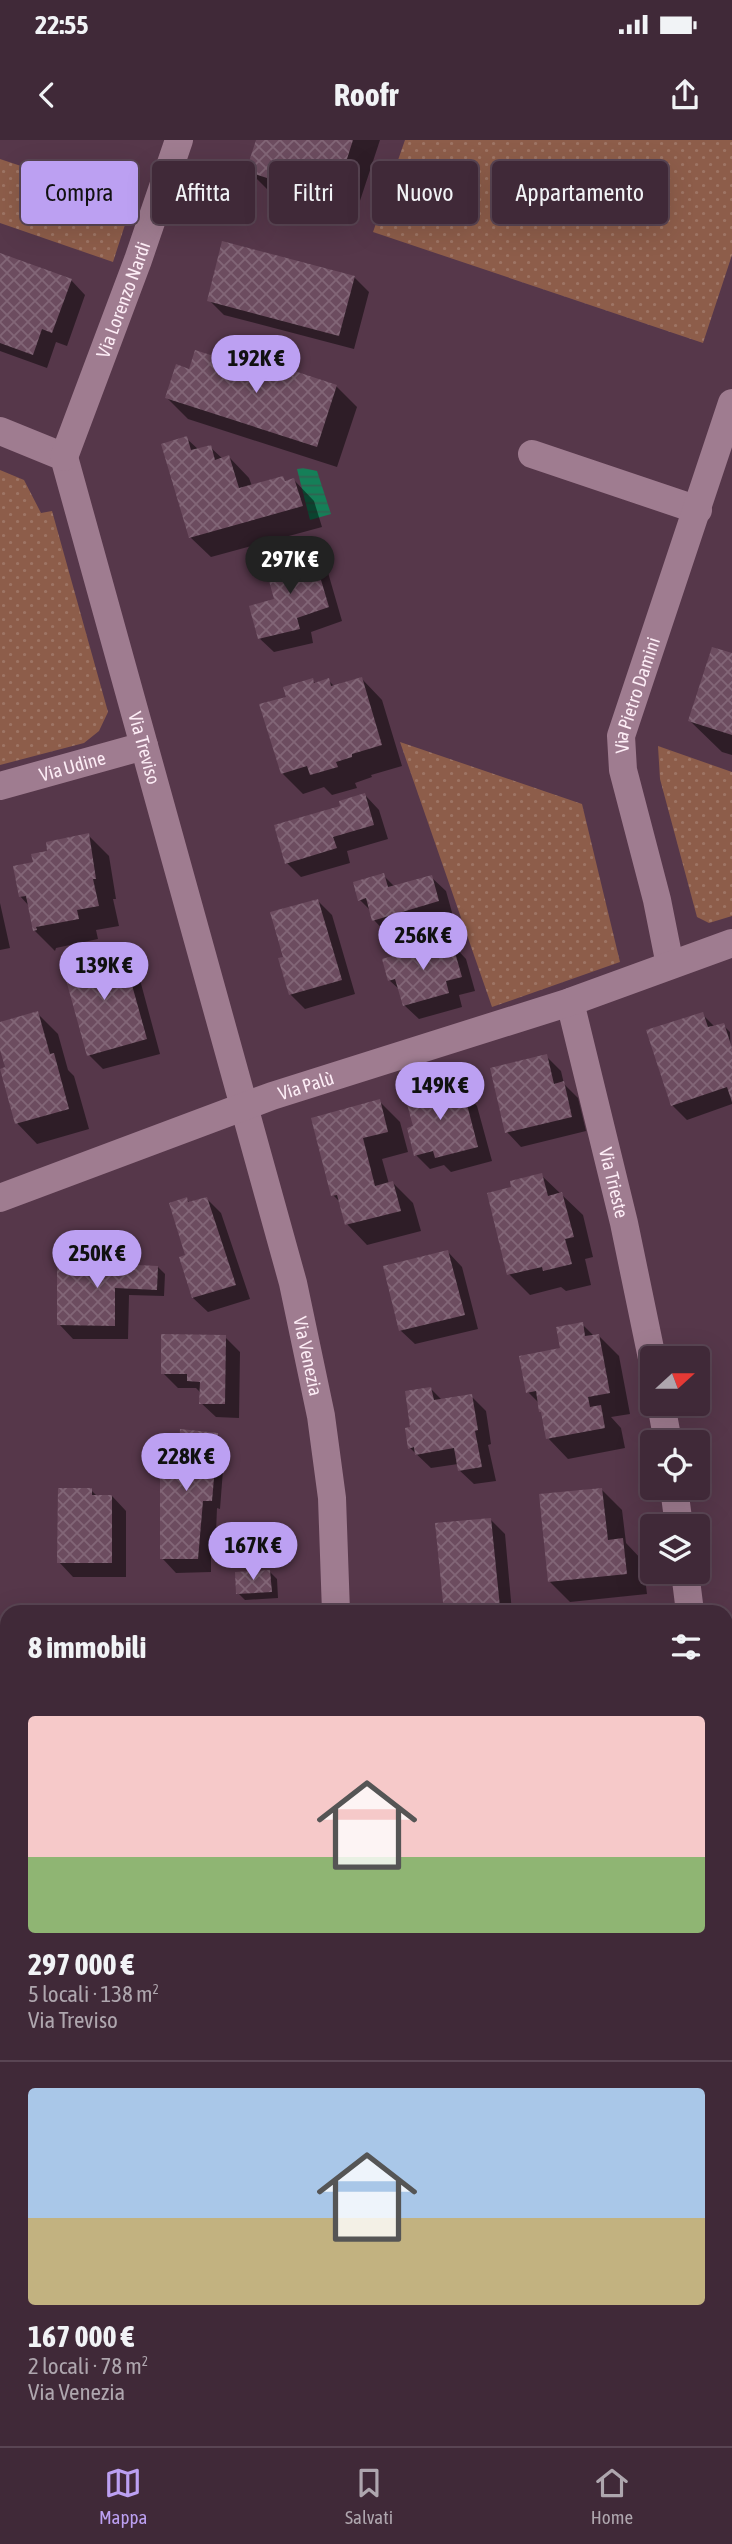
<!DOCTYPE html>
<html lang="it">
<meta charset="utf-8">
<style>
:root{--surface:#402938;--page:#4b3543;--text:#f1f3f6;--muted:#aea6ae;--line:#594553;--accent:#bca0f2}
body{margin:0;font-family:"Asap Condensed",sans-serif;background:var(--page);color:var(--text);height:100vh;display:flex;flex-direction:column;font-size:26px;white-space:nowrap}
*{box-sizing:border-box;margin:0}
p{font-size:23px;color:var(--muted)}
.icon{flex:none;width:38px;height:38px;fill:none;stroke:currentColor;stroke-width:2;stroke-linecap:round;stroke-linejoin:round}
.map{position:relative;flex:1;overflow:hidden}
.drawer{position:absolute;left:0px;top:1465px;width:733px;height:842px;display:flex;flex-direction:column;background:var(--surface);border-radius:21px 21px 0 0;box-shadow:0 7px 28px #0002,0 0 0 2px var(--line)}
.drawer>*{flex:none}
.hud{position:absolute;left:21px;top:21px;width:691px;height:63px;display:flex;gap:14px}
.needle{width:46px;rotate:69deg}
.controls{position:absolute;left:640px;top:1206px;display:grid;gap:14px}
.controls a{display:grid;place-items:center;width:70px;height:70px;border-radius:7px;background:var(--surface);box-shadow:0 7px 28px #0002,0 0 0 2px var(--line);font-size:35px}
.price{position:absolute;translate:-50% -60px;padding:0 16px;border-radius:24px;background:var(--accent);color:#111;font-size:23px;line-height:46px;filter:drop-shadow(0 2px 4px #0008)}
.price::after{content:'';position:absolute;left:50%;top:42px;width:21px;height:16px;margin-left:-10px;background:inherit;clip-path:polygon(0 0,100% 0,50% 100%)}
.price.selected{background:#222;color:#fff}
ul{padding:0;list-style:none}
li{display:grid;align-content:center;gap:14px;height:371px;padding:0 28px}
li+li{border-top:2px solid var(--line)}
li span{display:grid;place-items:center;height:217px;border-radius:7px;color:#555}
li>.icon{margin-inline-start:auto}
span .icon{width:126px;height:126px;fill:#fffc;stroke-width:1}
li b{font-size:30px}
h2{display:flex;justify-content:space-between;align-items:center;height:84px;padding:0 28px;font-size:30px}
.pill{padding:0 24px;border-radius:7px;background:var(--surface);box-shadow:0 7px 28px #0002,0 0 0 2px var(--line);font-size:24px;line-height:63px}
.pill.selected{background:var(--accent);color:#111}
.status{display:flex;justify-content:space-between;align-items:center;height:49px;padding:0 35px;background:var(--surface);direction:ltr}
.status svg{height:19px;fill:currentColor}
header{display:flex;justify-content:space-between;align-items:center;height:91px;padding:0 28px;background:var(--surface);font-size:32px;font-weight:700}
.menu{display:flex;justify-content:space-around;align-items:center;height:98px;border-top:2px solid var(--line);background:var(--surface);font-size:19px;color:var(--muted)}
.menu a{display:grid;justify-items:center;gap:4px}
.menu .selected{color:var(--accent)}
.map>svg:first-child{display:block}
.grass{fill:url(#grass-dots)}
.garden{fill:#8d5d4a}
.water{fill:url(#water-rules)}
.shadow{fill:#0007}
.building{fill:url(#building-cross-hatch)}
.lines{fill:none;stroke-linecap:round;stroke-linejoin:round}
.path{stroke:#a9919f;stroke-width:4.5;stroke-dasharray:5 5;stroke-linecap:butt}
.street{stroke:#9f7c90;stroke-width:28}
.secondary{stroke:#9f7c90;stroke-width:38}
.labels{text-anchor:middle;stroke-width:7;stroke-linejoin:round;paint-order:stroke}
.street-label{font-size:19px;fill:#fdedf6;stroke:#56374a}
</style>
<div class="status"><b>22:55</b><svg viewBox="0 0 49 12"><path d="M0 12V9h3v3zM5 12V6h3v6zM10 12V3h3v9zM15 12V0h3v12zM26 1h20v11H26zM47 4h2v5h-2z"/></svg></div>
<header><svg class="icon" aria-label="back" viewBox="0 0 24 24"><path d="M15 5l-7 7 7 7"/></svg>Roofr<svg class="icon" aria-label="share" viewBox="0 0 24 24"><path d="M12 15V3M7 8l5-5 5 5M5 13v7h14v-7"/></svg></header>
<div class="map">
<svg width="732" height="2306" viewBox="0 0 732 2306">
<defs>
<pattern id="grass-dots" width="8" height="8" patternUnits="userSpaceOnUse" patternTransform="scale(1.75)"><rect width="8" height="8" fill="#8d5d4a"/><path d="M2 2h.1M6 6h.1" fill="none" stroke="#9e7565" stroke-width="1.8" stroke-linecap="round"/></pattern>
<pattern id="water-rules" width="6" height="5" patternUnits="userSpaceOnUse" patternTransform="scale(1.75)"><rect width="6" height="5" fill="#157f58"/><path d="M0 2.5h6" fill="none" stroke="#306351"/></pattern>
<pattern id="building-cross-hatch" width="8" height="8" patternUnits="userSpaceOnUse" patternTransform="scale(1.75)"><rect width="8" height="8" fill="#6c4c5f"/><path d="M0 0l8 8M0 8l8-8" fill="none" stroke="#826677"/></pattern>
</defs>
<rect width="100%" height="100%" fill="#56374a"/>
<path class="grass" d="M405,0h327v115l-29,88 -330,-111z
M0,19l132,44 -19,59 -113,-39z
M0,330l24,10 17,33 11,-2 56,201 -9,19 -15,12 -84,22z
M400,602l182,62 38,158 -128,45z
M658,606l74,26v144l-23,7 -12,-6 -37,-138z"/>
<path class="garden" d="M0,2239h7v61h106v6h-113z"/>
<path class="water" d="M303,328l14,3 14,43 -21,6 -13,-51z"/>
<path class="shadow" d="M258,0h122l-26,79 -85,-28 -21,-21z
M0,115l71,25 14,15 -18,51 -11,-4 -9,26 -47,-17z
M354,137l15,15 -15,57 -130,-34 -15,-15z
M246,228l90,18 21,21 -20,60 -149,-48 -21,-21 23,-27z
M186,298l13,12 11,-3 13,12 6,-2 20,21 3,8 30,-8 5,4 7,-2 20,21 8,26 -111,30 -21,-20z
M312,415l15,14 15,52 -31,11 2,11 -39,9 -15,-14 17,-38z
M732,515v100l-10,-3 -32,-31z
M362,539l20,21 20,66 -31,9 1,2 -17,6 2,5 -25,7 -8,-8 -21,7 -21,-21 6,-75 24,-18 4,4 12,-4 7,7z
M365,655l14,15 9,29 -41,12 3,12 -49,14 -14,-14 55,-56z
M88,695l21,21 7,43h-3l6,27 -23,4 2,9 -42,9 -1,3 -21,-21 -5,-24 -9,-10 15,-32 14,-12z
M383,735l12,12 36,-10 15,14 7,25 -65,19 -14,-15 -3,-9 -11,-11z
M318,761l14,14 23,79 -50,15 -15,-15 -5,-36z
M0,763l10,45 -10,2z
M452,804l14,15 9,32 -16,4 3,12 -43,12 -15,-14 -3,-14 -12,-11 49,-32z
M121,810l15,15 24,89 -57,15 -14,-14z
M37,873l21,21 10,36 6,6 15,53 -52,15 -20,-21 -17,-80v-20z
M702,874l13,13 8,-2 7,7 2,72 -45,16 -14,-14 -24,-75z
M546,916l15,15 3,13 14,14 8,33 -65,16 -14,-15z
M438,946l9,9 16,-4 14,15 15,55 -41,11 -7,-7 -14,4 -14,-14 -1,-27z
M379,961l21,21 8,30 -26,7 7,25 4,-1 20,20 8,28 -54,14 -20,-21 -6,-21 -8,-8z
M541,1035l42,40 10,42 -8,2 6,26 -25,6 -5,-4 -31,8 -21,-21 5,-86z
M186,1059l4,4 17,-4 14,14 29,86 -42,13 -15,-14 -6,-42z
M448,1112l14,15 16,62 -63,15 -15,-14z
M115,1123l3,3 40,1 7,7 -1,22 -35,-1 -1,44h-55l-14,-15z
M582,1184l12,12 4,-1 21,21 11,58 -19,3 10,11 4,20 -57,11 -20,-21 -8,-34 -12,-12z
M225,1197l15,15 -1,66 -23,-1 -15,-14v-10l-5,-5h-18l-15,-15z
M431,1249l12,12 28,-5 15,15 5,33 -3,1 8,36 -22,3 -15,-14 -1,-6 -27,4 -21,-20z
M217,1294l7,7 -1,29 -3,39 -3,-1 -1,25h-2v22h-3v17l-35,1 -14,-15z
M91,1350l7,7 14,-1 14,15v66h-53l-14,-15z
M602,1350l20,20 4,33 17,18 4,33 -77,8 -20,-20z
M491,1380l14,14 7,78h-66z
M270,1432l7,7 1,19 -33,2 -7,-7z
M726,2275l5,5v26h-66v-6h61z
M161,2300h98v6h-98z
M428,2300h103v6h-103z
M554,2300h80v6h-80z"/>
<path class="building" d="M256,0h97l-19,60 -88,-29z
M222,101l133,35 -16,60 -132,-35z
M0,113l72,26 -20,54 -10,-4 -9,26 -33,-12z
M195,210l50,16 4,-10 88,29 -20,62 -152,-49 11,-34 13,5z
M187,296l4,14 20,-5 4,15 14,-5 10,33 44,-12 2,5 9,-3 9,28 -114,32 -28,-94z
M313,413l16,54 -32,11 3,11 -42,10 -9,-33 25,-7 -9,-33z
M712,507l20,6v82l-44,-14z
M362,537l20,68 -30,9v3l-16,5 2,5 -28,8 -3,-9 -26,8 -22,-70 27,-7 -3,-10 30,-9 1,5 15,-5 2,8z
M365,653l9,32 -41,12 4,11 -52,16 -11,-39 66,-19 -1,-5z
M89,693l7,46h-3l6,27 -22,4 2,9 -43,8 1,3 -4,1 -7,-35 -7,1 -6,-31 20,-4 -2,-8 16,-3 -1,-9z
M384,733l4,14 44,-12 7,26 -67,20 -6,-23 -8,3 -5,-19z
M318,759l24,81 -53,15 -11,-37 5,-1 -13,-45z
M452,802l10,35 -16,4 3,12 -46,13 -8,-27 -7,2 -6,-22 54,-15 1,3z
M122,809l25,90 -60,17 -25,-91z
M38,871l12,43 4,-1 15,56 -54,15 -15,-55 5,-2 -5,-17v-28z
M703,872l5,15 16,-4 8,25v54l-5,-15 -56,19 -25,-76z
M547,914l7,30 10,-3 8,36 -67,16 -15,-65z
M439,944l3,11 21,-6 15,58 -43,11 -2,-7 -19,5 -7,-28 6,-2 -9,-33z
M380,959l8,33 -25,6 12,48 18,-5 8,30 -56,14 -8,-30 -6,1 -20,-78z
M542,1033l6,23 14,-4 12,45 -9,2 7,25 -29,7 -1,-4 -35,8 -20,-82 24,-6 -1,-6z
M187,1057l1,5 19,-5 29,88 -44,13 -13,-41 6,-2 -16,-52z
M448,1110l17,65 -66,16 -16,-65z
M57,1121h59l-1,3 43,2 -1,24 -42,-2v38l-58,-1z
M583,1182l2,14 14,-2 11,59 -22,4 2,10 11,-2 4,23 -59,11 -5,-27h-2l-3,-21 -10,2 -7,-37 41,-8 -4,-21z
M161,1194l65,1 -1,69h-26l1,-22 -13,-1v-7h-26z
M431,1247l3,13 38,-6 6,36 -3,1 7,36 -24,4 -4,-23 -39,7 -1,-8 -6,2 -3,-21 5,-1 -5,-36z
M180,1289l38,4 -6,68h-9l-5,58h-38v-105h19z
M58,1348h34v7h20v68h-55z
M602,1348l6,52 15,-2 4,36 -79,8 -9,-88z
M491,1378l9,89 -56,5 -9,-89z
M270,1430l2,22 -36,2 -1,-22z
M87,1464h79v8h-79z
M159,2300h79v4l-79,2z
M427,2300h84v6h-84z
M552,2300h62v6h-62z
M663,2300h54v6h-54z"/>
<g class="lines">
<path class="path" d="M726,1884l6,-1"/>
<g class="street">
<path id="s1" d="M0,291l64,26 229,826 28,133 11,82 4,114"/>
<path d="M532,314l166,56"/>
<path id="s2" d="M64,317l74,-197 41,-120"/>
<path id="s3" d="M0,646l144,-40"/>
<path id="s4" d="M670,825l-13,-65 -34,-130 -2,-34 111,-333"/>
<path id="s5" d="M570,862l54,221 29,140"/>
<path id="s6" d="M0,1058l272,-102 298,-94 162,-59"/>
<path d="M661,1264l7,38"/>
<path d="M674,1348l5,38"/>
<path d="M685,1432l5,40"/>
<path d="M726,1766l6,46"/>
<path d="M332,2300v6"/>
</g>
<path class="secondary" d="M0,2173h7
M726,2179h6
M0,2209h7
M726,2215h6"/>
</g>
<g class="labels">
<g class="street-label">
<text dy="7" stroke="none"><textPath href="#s2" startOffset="168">Via Lorenzo Nardi</textPath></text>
<text dy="7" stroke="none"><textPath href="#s4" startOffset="278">Via Pietro Damini</textPath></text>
<text dy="7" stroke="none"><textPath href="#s1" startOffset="371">Via Treviso</textPath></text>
<text dy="7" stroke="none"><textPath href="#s3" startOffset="75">Via Udine</textPath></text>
<text dy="7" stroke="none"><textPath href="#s6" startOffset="326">Via Palù</textPath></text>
<text dy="7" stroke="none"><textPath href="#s5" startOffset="186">Via Trieste</textPath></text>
<text dy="7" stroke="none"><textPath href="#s1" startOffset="1001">Via Venezia</textPath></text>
</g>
</g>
</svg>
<div class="controls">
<a><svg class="needle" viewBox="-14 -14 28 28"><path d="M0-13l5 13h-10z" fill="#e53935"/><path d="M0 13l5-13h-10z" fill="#aea6ae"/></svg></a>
<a><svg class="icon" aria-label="locate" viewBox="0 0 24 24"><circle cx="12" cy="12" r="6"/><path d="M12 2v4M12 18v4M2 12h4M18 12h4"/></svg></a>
<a><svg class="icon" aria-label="layers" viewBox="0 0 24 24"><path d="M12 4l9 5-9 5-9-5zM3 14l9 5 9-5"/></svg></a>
</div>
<b class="price" style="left:256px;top:255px">192K €</b>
<b class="price selected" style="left:290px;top:456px">297K €</b>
<b class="price" style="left:423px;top:832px">256K €</b>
<b class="price" style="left:104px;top:862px">139K €</b>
<b class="price" style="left:440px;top:982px">149K €</b>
<b class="price" style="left:97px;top:1150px">250K €</b>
<b class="price" style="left:186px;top:1353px">228K €</b>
<b class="price" style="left:253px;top:1442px">167K €</b>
<div class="hud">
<a class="pill selected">Compra</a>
<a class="pill">Affitta</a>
<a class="pill">Filtri</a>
<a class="pill">Nuovo</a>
<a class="pill">Appartamento</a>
</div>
<section class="drawer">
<h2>8 immobili<svg class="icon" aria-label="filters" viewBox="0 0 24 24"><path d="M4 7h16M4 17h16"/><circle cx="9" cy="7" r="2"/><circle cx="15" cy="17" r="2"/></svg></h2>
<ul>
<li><span style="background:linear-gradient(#f6c9c9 65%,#8fb573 0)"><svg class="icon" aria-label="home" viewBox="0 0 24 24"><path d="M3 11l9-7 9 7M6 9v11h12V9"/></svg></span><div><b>297 000 €</b><p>5 locali · 138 m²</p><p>Via Treviso</p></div></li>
<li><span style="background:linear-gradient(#a9c7e8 60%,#c2b280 0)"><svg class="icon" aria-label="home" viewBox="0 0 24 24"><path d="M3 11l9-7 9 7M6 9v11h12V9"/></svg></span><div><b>167 000 €</b><p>2 locali · 78 m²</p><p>Via Venezia</p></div></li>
</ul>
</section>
</div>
<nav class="menu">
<a class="selected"><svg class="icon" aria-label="map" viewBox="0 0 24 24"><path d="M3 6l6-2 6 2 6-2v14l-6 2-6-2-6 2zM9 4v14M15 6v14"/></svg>Mappa</a>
<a><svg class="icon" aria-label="saved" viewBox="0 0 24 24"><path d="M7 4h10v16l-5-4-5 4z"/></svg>Salvati</a>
<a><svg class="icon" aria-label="home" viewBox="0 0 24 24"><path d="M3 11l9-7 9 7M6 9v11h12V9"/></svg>Home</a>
</nav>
